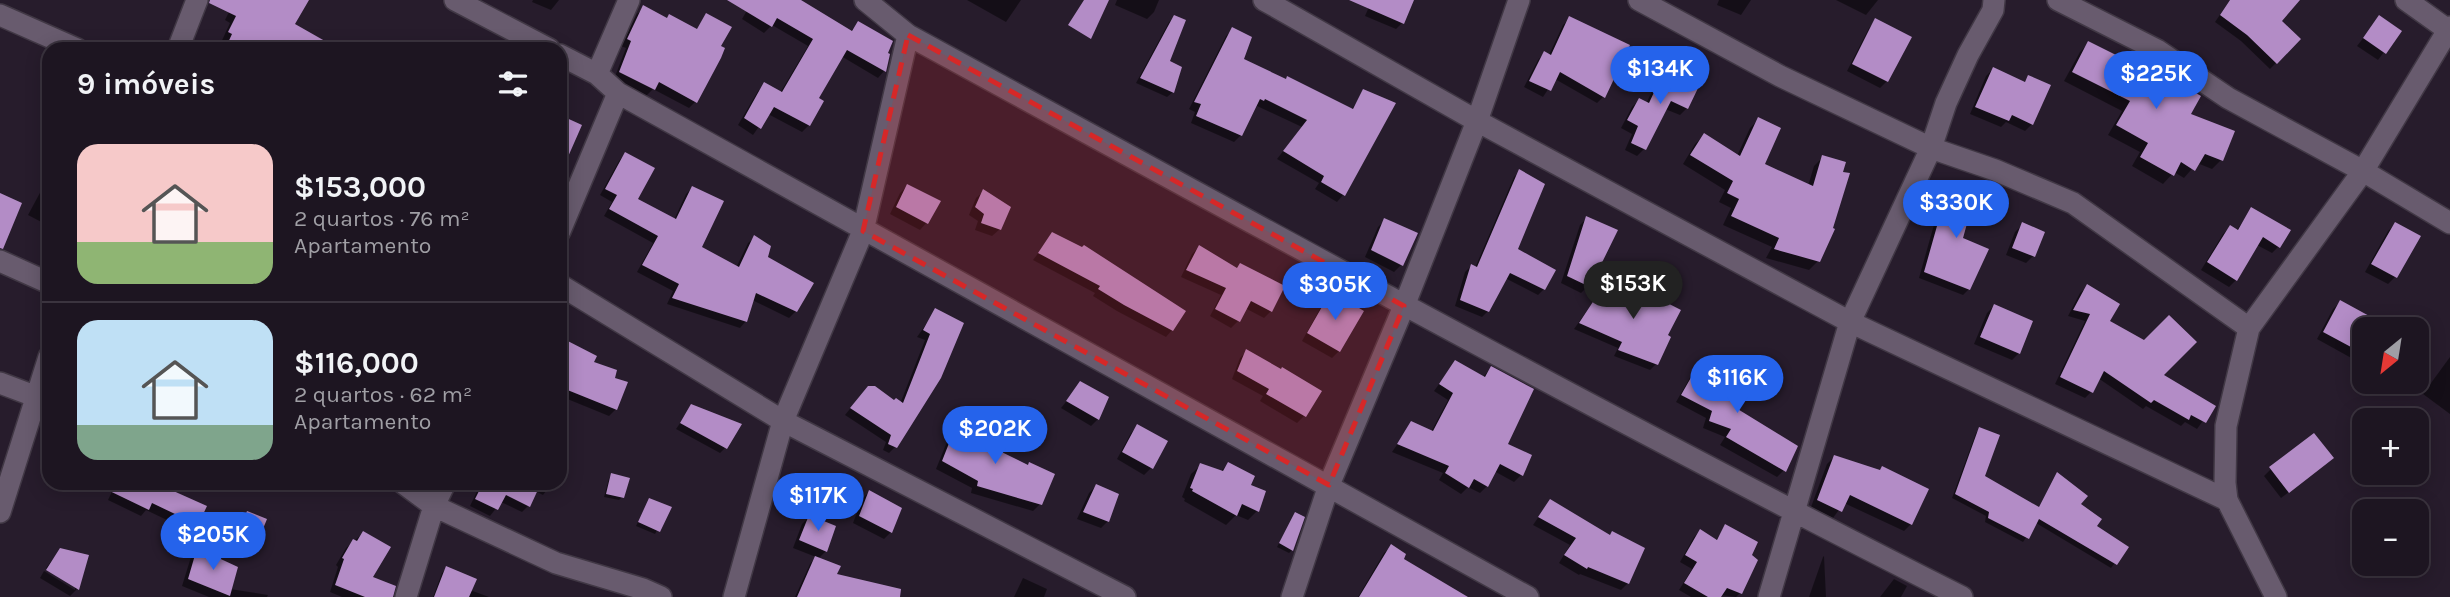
<!DOCTYPE html>
<html lang="pt">
<meta charset="utf-8">
<style>
:root{--surface:#1d1521;--page:#251e2a;--text:#f1f3f6;--muted:#a09fa5;--line:#3b343f;--accent:#2563eb}
body{margin:0;font-family:Karla,sans-serif;background:var(--page);color:var(--text);height:100vh;display:flex;flex-direction:column;font-size:26px;white-space:nowrap}
*{box-sizing:border-box;margin:0}
p{font-size:23px;color:var(--muted)}
.icon{flex:none;width:38px;height:38px;fill:none;stroke:currentColor;stroke-width:2;stroke-linecap:round;stroke-linejoin:round}
.map{position:relative;flex:1;overflow:hidden}
.details{position:absolute;left:42px;top:42px;width:525px;height:448px;display:flex;flex-direction:column;background:var(--surface);border-radius:21px;box-shadow:0 4px 18px #0003,0 0 0 2px var(--line)}
.details>*{flex:none}
.needle{width:46px;rotate:210deg}
.tools{position:absolute;left:2352px;top:317px;display:grid;gap:14px}
.tools a{display:grid;place-items:center;width:77px;height:77px;border-radius:14px;background:var(--surface);box-shadow:0 4px 18px #0003,0 0 0 2px var(--line);font-size:35px}
.price{position:absolute;translate:-50% -60px;padding:0 16px;border-radius:24px;background:var(--accent);color:#fff;font-size:23px;line-height:46px;filter:drop-shadow(0 2px 4px #0008)}
.price::after{content:'';position:absolute;left:50%;top:42px;width:21px;height:16px;margin-left:-10px;background:inherit;clip-path:polygon(0 0,100% 0,50% 100%)}
.price.selected{background:#222;color:#fff}
ul{padding:0;list-style:none}
li{display:flex;align-items:center;gap:21px;height:175px;padding:0 35px}
li+li{border-top:2px solid var(--line)}
li span{display:grid;place-items:center;flex:none;width:196px;height:140px;border-radius:21px;color:#555}
li>.icon{margin-inline-start:auto}
span .icon{width:84px;height:84px;fill:#fffc;stroke-width:1}
li b{font-size:30px}
h2{display:flex;justify-content:space-between;align-items:center;height:84px;padding:0 35px;font-size:30px}
.map>svg:first-child{display:block}
.shadow{fill:#0007}
.building{fill:#b38cc6}
.lines{fill:none;stroke-linecap:round;stroke-linejoin:round}
.minor-casing{stroke:#413845;stroke-width:24}
.minor{stroke:#685b6e;stroke-width:21}
.marked{fill:#d62828;fill-opacity:0.2;stroke:#d62828;stroke-width:5;stroke-dasharray:14 9;stroke-linejoin:round}
</style>
<div class="map">
<svg width="2450" height="597" viewBox="0 0 2450 597">
<rect width="100%" height="100%" fill="#271c2c"/>
<path class="shadow" d="M235,0h72l-15,25 44,24h-118l12,-26 -5,-3z
M533,0h26l-8,10 -19,-8z
M753,0h45l52,32 8,-9 30,32 -4,16 -6,7 -37,-22 -24,43 4,3 -12,23 -7,7 -34,-18 -15,21 -15,-10 20,-34 7,-7 15,9 28,-47 -36,-21 -8,8 -22,-14z
M967,0h54l-15,22z
M1117,0h42l-5,12 -7,7 -32,-14z
M1372,0h40l-10,23 -6,6 -31,-13z
M1719,0h32l-10,15 -24,-10z
M1836,0h42l-12,15z
M2230,0h68l-18,21 19,18 -29,30 -29,-28 -26,-19z
M644,8l52,93 -7,7 -36,-19 -7,7 -32,-17 12,-31 -5,-2 16,-32z
M1174,17l-6,45 5,30 -6,5 -31,-14 33,-61z
M1570,18l33,79 -6,6 -42,-24 -12,18 -19,-10 14,-27 6,-7 5,2 14,-30z
M2379,18l20,14 -21,28 -21,-14z
M1876,21l11,60 -7,7 -33,-17 22,-43z
M1233,29l9,31 109,50 13,-18 -21,103 -6,7 -22,-13 4,-6 -42,-24 25,-32 -45,-21 -16,29 -7,7 -43,-19 4,-11 -6,-3 37,-73z
M2089,43l100,72 32,45 -9,9 -15,-6 -13,15 -10,-6 -11,12 -31,-18 8,-14 -32,-17 14,-24 -58,-30 16,-29z
M1993,69l30,14 6,-6 3,47 -7,7 -19,-9 -5,5 -31,-13 16,-38z
M1665,71l22,37 -7,7 -15,-6 -21,40 -7,7 -12,-6 7,-16 -11,-6 11,-21 7,-7 7,4 12,-26z
M1759,119l3,46 46,21 6,-20 9,-9 -5,104 -9,9 -43,-12 6,-11 -49,-22 8,-17 -12,-6 6,-12 -42,-26 12,-20 9,-9 33,21 13,-28z
M625,154l11,46 38,20 12,-26 6,-6 8,60 36,20 12,-25 7,-6 41,74 -7,7 -37,-18 -6,21 -6,7 -73,-24 6,-13 -36,-19 16,-29 -49,-27 8,-14 -12,-7 19,-34z
M1520,171l-4,79 28,39 -6,6 -33,-17 -17,33 -6,6 -27,-11 10,-34 6,-6 4,2 39,-91z
M49,176v50l-21,-11z
M1950,182l19,107 -6,6 -44,-17 25,-89z
M907,186l20,36 -7,8 -30,-16 10,-21z
M983,192l17,37 -8,7 -17,-6 3,-9 -9,-6 7,-17z
M2252,209l27,37 -7,7 -15,-8 -21,35 -7,7 -28,-17 22,-36 7,-7 6,4z
M1587,218l1,68 -7,7 -20,-10 19,-58z
M1385,220l16,45 -7,7 -29,-15 13,-30z
M2395,224l23,13 -23,40 -7,7 -23,-12 23,-41z
M2022,225l11,31 -7,7 -20,-8 9,-23z
M1053,234l119,96 -6,7 -49,-26 -24,-15 2,-3 -62,-33z
M1199,247l72,64 -7,7 -19,-10 -7,13 -7,7 -21,-12 11,-21 -40,-18 11,-23z
M1608,281l27,16 5,-6 25,45 -9,28 -6,6 -36,-14 4,-8 -44,-19z
M2087,287l20,34 54,54 52,32 -16,22 -12,-7 -4,4 -35,-20 -3,3 -45,-31 -7,14 -6,6 -30,-14 30,-63 -17,-5 12,-23z
M1331,293l30,19 -22,39 -7,7 -30,-17 23,-41z
M2340,302l50,27h-26v36l-47,-26 16,-30z
M1994,306l25,47 -7,7 -38,-16 13,-31z
M936,310l25,13 -66,124 -6,6 -6,-3 3,-8 -41,-27 16,-20 39,9 25,-64 -8,-3z
M560,339l53,40 3,30 -7,7 -49,-20z
M1247,351l57,65 -7,7 -37,-22 3,-5 -31,-17 8,-21z
M2450,357v57l-27,-20z
M1455,362l28,15 8,-9 14,76 25,12 -9,19 -7,7 -20,-11 -7,15 -7,7 -12,-6 -7,7 -22,-14 4,-7 -51,-21 20,-29 19,9 17,-32 -14,-9z
M1702,362l32,47 50,61 -7,7 -57,-32 5,-8 -22,-9 3,-10 -30,-16 19,-33z
M1081,383l17,36 -7,7 -30,-18z
M692,406l33,42 -5,5 -44,-24z
M960,420l14,21 66,63 -7,7 -62,-18 1,-5 -36,-19 17,-42z
M1138,426l13,42 -7,7 -27,-16 14,-26z
M1980,429l3,48 55,32 16,-31 25,27 16,22 31,21 -15,20 -75,-45 -13,19 -38,-20 1,-6 -34,-18 24,-65z
M49,453v20l-8,-4z
M1834,457l77,67 -7,7 -60,-28 -11,15 -22,-11 16,-43z
M1228,464l21,22 8,25 -9,9 -12,-5 -10,10 -42,-24 1,-2 -3,-2 9,-23 10,-9 19,7z
M2324,465l-43,33 -17,-22 7,-7z
M612,475l10,22 -3,3 -15,-3 5,-19z
M116,483h35l54,24 -8,17 -7,7 -44,-21 -5,6 -33,-16z
M481,483h71l-9,12 -8,-4 -7,15 -6,6 -21,-10 -11,14 -20,-10z
M1096,486l12,35 -7,7 -24,-9 12,-26z
M869,492l22,40 -7,7 -31,-16 9,-24z
M649,500l21,8 -15,26 -19,-8z
M1544,509l84,74 -7,7 -41,-16 -1,1 -20,-12 11,-18 -37,-20z
M248,513l17,7 -13,30 -7,7 -17,-7 13,-30z
M1295,514l-3,36 -3,3 -12,-6z
M809,517l25,10 -8,24 -8,8 17,16 32,22h-72l15,-33 6,-7 -23,-9 9,-24z
M1726,527l14,66 -4,4 -15,-2 -2,2h-28l-12,-7 13,-21 -12,-7 14,-25 6,-6 15,10z
M363,533l8,45 13,19h-42l-12,-5 8,-25 -2,-2 10,-17z
M1391,547l11,12 48,38h-92l26,-44z
M60,550l27,6 -10,33 -7,7 -30,-18 4,-7 31,19v-4l-29,-18z
M197,550l33,39 38,6 -1,2h-58l-27,-11 9,-29z
M1824,556l2,41h-17l14,-40z
M446,569l24,21 19,7h-56l9,-24z
M1023,578l24,11 -3,8h-30z
M1894,579l13,7 -6,11h-21z"/>
<path class="building" d="M210,0h99l-14,24 44,25h-114l7,-15 -4,-2 8,-16 -27,-13z
M727,0h74l51,31 6,-10 35,20 -5,12 2,1 -4,18 -39,-22 -28,48 5,3 -14,25 -36,-19 -13,22 -17,-11 20,-36 18,10 31,-53 -36,-21 -5,9z
M1084,0h25l-18,39 -23,-14z
M1349,0h65l-10,24z
M2230,0h70l-18,21 19,18 -24,25 -30,-29 -27,-20z
M643,5l24,13 2,-4 28,15 9,-16 26,14 -11,19 4,2 -4,10 -24,45 -38,-21 -4,8 -36,-18 12,-31 -4,-2z
M1174,15l12,5 -16,41 12,6 -8,26 -34,-15z
M2379,15l23,16 -16,23 -23,-16z
M1569,16l61,29 -25,53 -45,-26 -9,19 -22,-10 15,-30 7,4z
M1875,18l37,19 -24,45 -36,-18z
M1232,27l20,10 -8,22 42,20 1,-3 66,33 10,-20 33,14 -51,93 -24,-14 3,-6 -41,-25 24,-31 -42,-21 -1,2 -4,-2 -18,37 -46,-20 5,-12 -7,-2z
M2088,41l62,31 3,-4 48,28 -10,18 44,17 -12,30 -18,-7 -10,17 -14,-9 -7,14 -34,-19 8,-14 -32,-18 14,-24 -58,-29z
M1993,67l32,15 3,-7 23,10 -18,40 -21,-10 -3,6 -34,-14z
M1665,69l34,17 -11,23 -17,-8 -25,49 -15,-7 7,-17 -11,-6 12,-22 10,5z
M560,115l22,10 -22,50z
M1758,117l23,11 -16,36 48,22 9,-31 24,7 -3,10 7,1 -17,55 2,1 -15,33 -46,-13 5,-11 -48,-22 8,-17 -12,-6 6,-12 -43,-26 14,-22 36,23z
M625,152l30,16 -17,31 38,20 16,-33 32,15 -22,46 37,20 15,-32 17,11 -3,11 46,26 -17,29 -41,-19 -9,29 -75,-24 7,-14 -37,-19 16,-29 -49,-27 8,-14 -12,-6z
M1519,169l26,15 -27,65 38,21 -11,20 -35,-17 -21,39 -29,-12 11,-36 6,3z
M1950,180l27,8 -14,50 26,11 -19,41 -46,-18z
M907,184l34,17 -13,23 -32,-17z
M983,189l28,18 -10,23 -20,-7 3,-9 -9,-7z
M0,193l22,10 -19,46 -3,-1z
M2251,207l40,23 -11,18 -17,-11 -26,44 -30,-19 23,-37 8,5z
M1586,216l32,14 -28,57 -23,-11z
M1384,218l34,15 -15,33 -32,-16z
M2022,222l23,10 -10,25 -23,-9z
M2395,222l26,14 -24,42 -26,-14z
M1052,232l30,15 2,-2 102,66 -13,20 -49,-26 -26,-16 2,-3 -62,-33z
M1199,245l38,23 3,-5 45,23 -13,26 -21,-11 -11,21 -25,-13 11,-21 -40,-18z
M1608,279l29,17 3,-7 41,21 -13,25 3,2 -13,28 -40,-15 4,-8 -43,-19z
M2087,284l33,20 -10,17 34,19 25,-25 28,27 -33,33 52,31 -10,17 -15,-8 -2,5 -35,-20 -3,3 -47,-32 -11,22 -33,-16 30,-63 -17,-4z
M1331,291l33,20 -24,41 -33,-19z
M2340,300l53,29h-29v25l-41,-22z
M1994,304l39,17 -13,33 -40,-17z
M935,308l29,15 -23,55 -44,70 -9,-4 3,-9 -41,-27 18,-22h7l19,14 2,-2 7,5 27,-69 -7,-4z
M560,337l37,19 -3,6 23,8 -2,8 13,4 -11,28 -57,-23z
M1246,349l35,20 1,-2 40,24 -16,26 -40,-23 3,-5 -32,-18z
M1455,360l30,17 6,-11 43,23 -26,55 24,11 -9,21 -23,-12 -12,23 -14,-8 -5,9 -24,-15 4,-7 -52,-22 14,-23 22,10 20,-38 -14,-9z
M1701,360l47,24 -12,24 62,38 -12,26 -60,-35 5,-8 -22,-8 3,-10 -31,-16z
M1080,381l29,16 -10,23 -33,-19z
M691,404l51,20 -15,25 -47,-26z
M959,418l23,10 -5,12 51,25 1,-3 26,12 -13,31 -65,-19 1,-5 -36,-20z
M1137,424l31,17 -15,28 -31,-17z
M1979,427l21,8 -15,41 54,31 18,-35 31,24 -7,8 21,15 -5,7 32,21 -12,18 -78,-46 -10,20 -41,-21 1,-6 -34,-18z
M2314,433l20,25 -45,35 -20,-26z
M1834,455l46,15 2,-4 47,23 -17,36 -62,-30 -8,17 -25,-12z
M1228,462l27,14 -4,9 15,6 -7,21 -17,-8 -5,12 -45,-25 1,-2 -3,-1 10,-25 23,8z
M611,473l19,5 -6,20 -18,-4z
M93,483h68l-1,2 47,21 -9,19 -46,-22 -3,7z
M483,483h58l-11,24 -24,-12 -8,15 -23,-11z
M1096,484l23,10 -10,28 -26,-10z
M869,490l33,18 -10,25 -33,-17z
M649,498l23,9 -12,25 -22,-10z
M1550,499l60,36 2,-4 33,17 -16,36 -41,-17 -1,2 -23,-14 12,-17 -38,-21z
M247,511l20,8 -13,32 -20,-8z
M1295,512l10,5 -12,34 -14,-8z
M809,515l27,11 -9,26 -28,-12z
M1725,524l33,18 -6,13 6,5 -16,34 -15,-6 -6,9h-13l-24,-14 13,-21 -12,-7 15,-26 17,11z
M363,531l28,16 -18,30 23,9 -3,11h-28l-30,-12 9,-26 -2,-1 11,-19 4,2z
M1391,544l15,10 -2,5 64,38h-109z
M60,548l29,7 -10,35 -33,-20z
M197,548l41,19 -8,29 -42,-17z
M815,556l26,10 -4,8 64,15 -1,8h-103z
M446,566l31,13 -8,18h-35z"/>
<g class="lines">
<g class="minor-casing">
<path id="minor" d="M455,0l94,49
M865,0l43,35
M1264,0l213,121 373,201 377,178
M1639,0l141,76 151,72 64,22 78,33 176,125
M2058,0l99,50 71,48 135,73 87,52
M2406,0l42,30
M0,15l77,34
M178,49l19,-49
M560,55l37,19 21,19c302,170 608,334 910,504
M597,74l32,-74
M560,231l58,-138
M0,261l49,22
M560,285l223,136 342,176
M0,383l37,14
M403,483l31,23 122,57 87,26 18,8
M0,512l49,-155
M406,597l28,-91 11,-23
M734,597l49,-176 80,-190 45,-196c350,191 699,383 1054,562
M1292,597l37,-112 75,-179 73,-185 42,-121
M1769,597l81,-275 81,-174 15,-45 22,-48 25,-45 1,-10
M2276,597l-49,-97 -2,-17 1,-57 23,-98 114,-157 87,-144"/>
</g>
<use href="#minor" class="minor"/>
</g>
<path class="marked" d="M908,35l496,271 -75,179 -466,-254z"/>
</svg>
<div class="tools">
<a><svg class="needle" viewBox="-14 -14 28 28"><path d="M0-13l5 13h-10z" fill="#e53935"/><path d="M0 13l5-13h-10z" fill="#a09fa5"/></svg></a>
<a>+</a>
<a>−</a>
</div>
<b class="price" style="left:1660px;top:106px">$134K</b>
<b class="price" style="left:2156px;top:111px">$225K</b>
<b class="price" style="left:1956px;top:240px">$330K</b>
<b class="price selected" style="left:1633px;top:321px">$153K</b>
<b class="price" style="left:1335px;top:322px">$305K</b>
<b class="price" style="left:1737px;top:415px">$116K</b>
<b class="price" style="left:995px;top:466px">$202K</b>
<b class="price" style="left:818px;top:533px">$117K</b>
<b class="price" style="left:213px;top:572px">$205K</b>
<section class="details">
<h2>9 imóveis<svg class="icon" aria-label="filters" viewBox="0 0 24 24"><path d="M4 7h16M4 17h16"/><circle cx="9" cy="7" r="2"/><circle cx="15" cy="17" r="2"/></svg></h2>
<ul>
<li><span style="background:linear-gradient(#f6c9c9 70%,#8fb573 0)"><svg class="icon" aria-label="home" viewBox="0 0 24 24"><path d="M3 11l9-7 9 7M6 9v11h12V9"/></svg></span><div><b>$153,000</b><p>2 quartos · 76 m²</p><p>Apartamento</p></div></li>
<li><span style="background:linear-gradient(#bfe0f5 75%,#7fa58c 0)"><svg class="icon" aria-label="home" viewBox="0 0 24 24"><path d="M3 11l9-7 9 7M6 9v11h12V9"/></svg></span><div><b>$116,000</b><p>2 quartos · 62 m²</p><p>Apartamento</p></div></li>
</ul>
</section>
</div>
